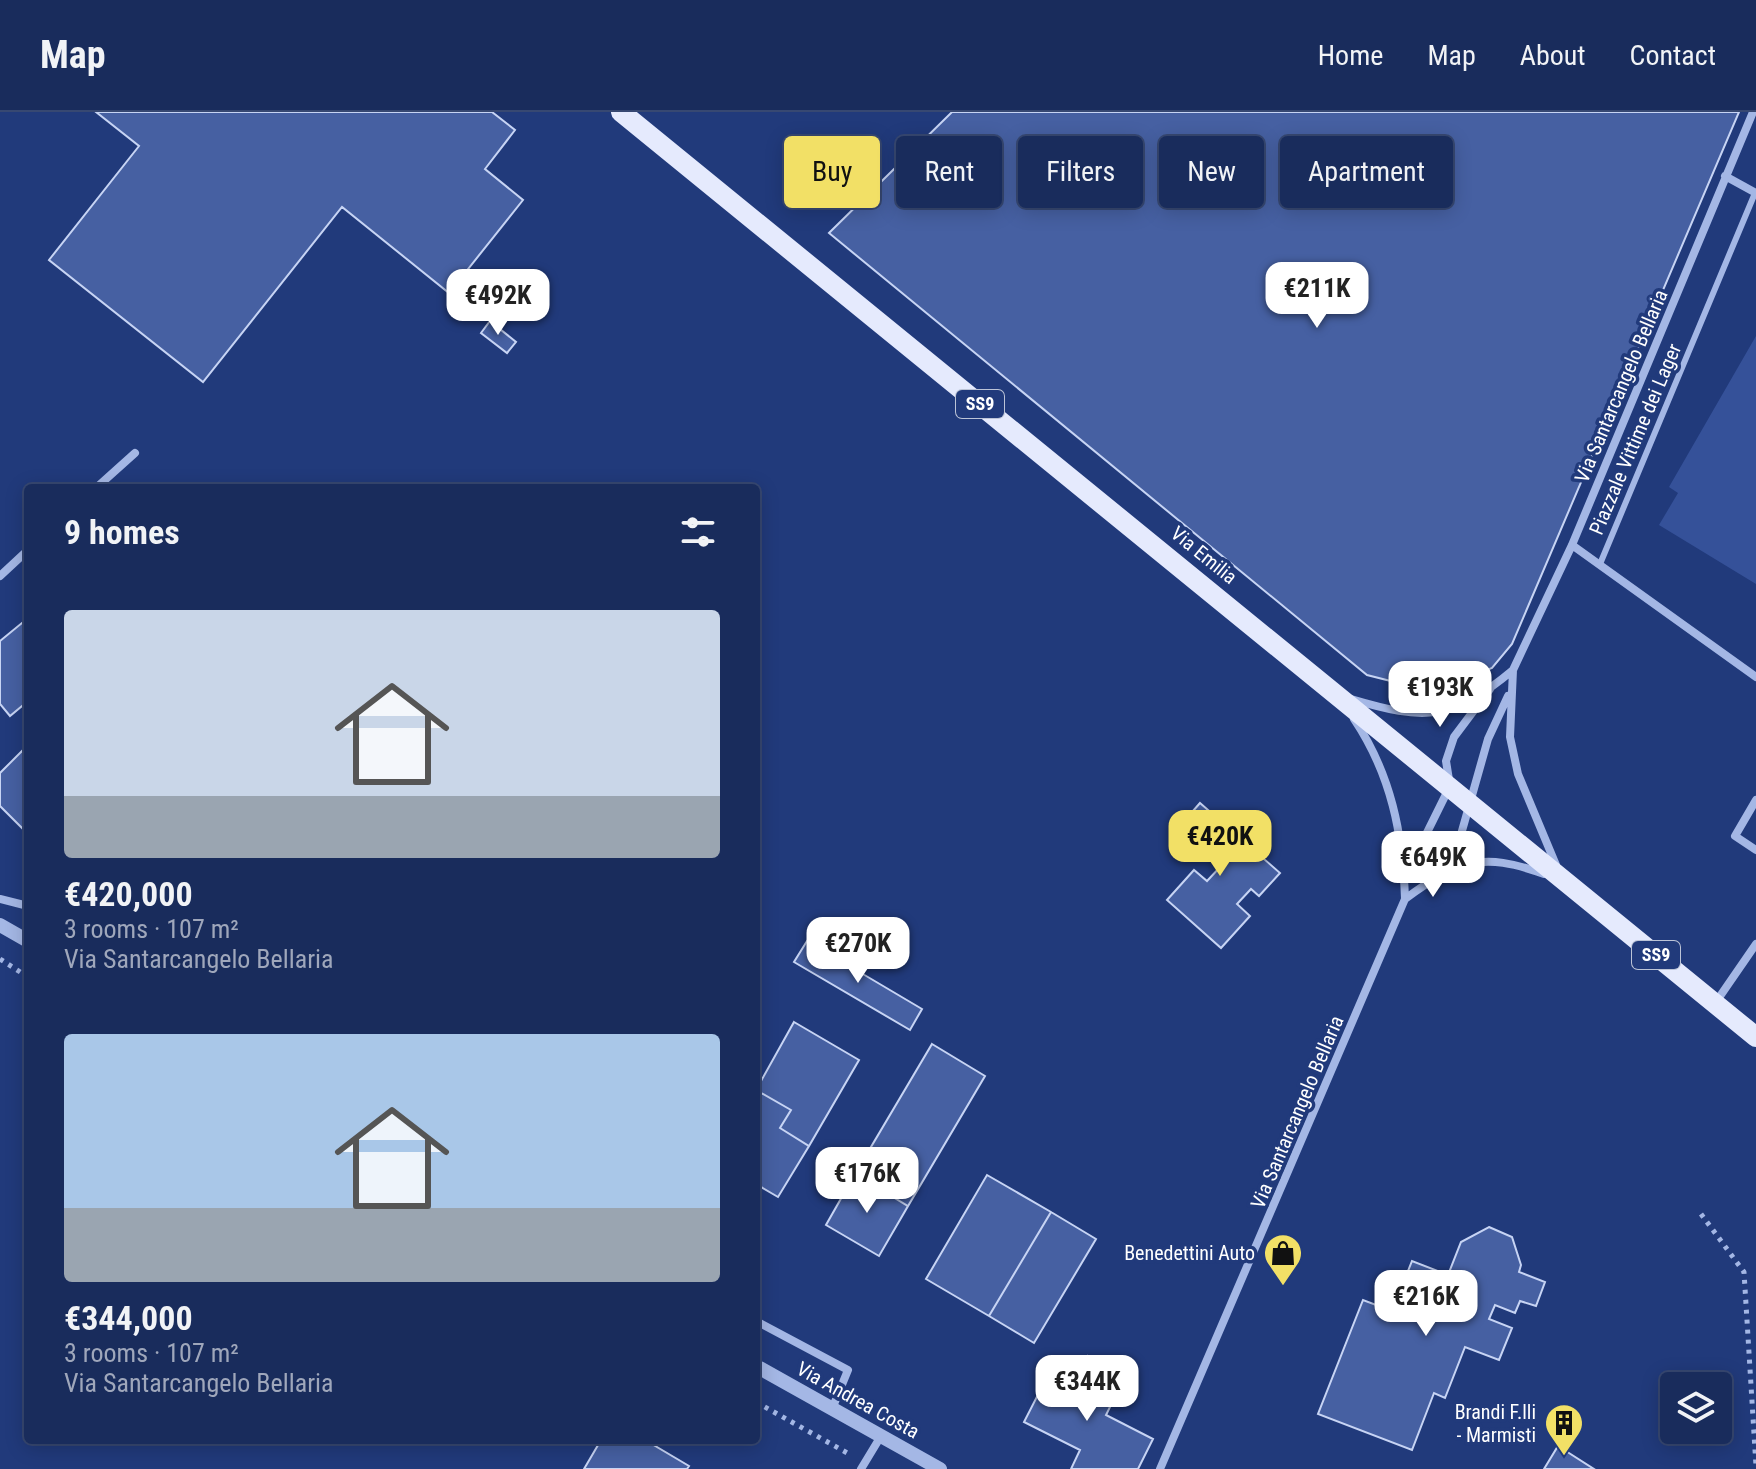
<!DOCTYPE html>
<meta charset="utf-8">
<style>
:root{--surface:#192c5c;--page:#223462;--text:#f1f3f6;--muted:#9fa7bb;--line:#374872;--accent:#f2e066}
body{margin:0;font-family:"Roboto Condensed",sans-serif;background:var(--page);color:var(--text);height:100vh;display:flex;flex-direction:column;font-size:30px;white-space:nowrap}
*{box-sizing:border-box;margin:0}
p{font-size:26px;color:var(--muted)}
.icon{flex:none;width:44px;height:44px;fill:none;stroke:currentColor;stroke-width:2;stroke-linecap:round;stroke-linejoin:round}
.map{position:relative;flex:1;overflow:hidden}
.drawer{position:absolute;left:24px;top:372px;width:736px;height:960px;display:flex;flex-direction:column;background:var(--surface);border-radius:8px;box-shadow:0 4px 20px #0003,0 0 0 2px var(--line)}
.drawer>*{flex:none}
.hud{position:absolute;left:784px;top:24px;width:760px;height:72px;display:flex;gap:16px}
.buttons{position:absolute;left:1660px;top:1260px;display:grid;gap:16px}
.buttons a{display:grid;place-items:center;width:72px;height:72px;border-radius:8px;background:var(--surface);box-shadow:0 4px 20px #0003,0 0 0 2px var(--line);font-size:40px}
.price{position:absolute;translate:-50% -68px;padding:0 18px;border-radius:16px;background:#fff;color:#222;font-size:26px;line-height:52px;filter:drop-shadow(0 2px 4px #0008)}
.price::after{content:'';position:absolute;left:50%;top:48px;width:24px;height:18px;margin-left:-12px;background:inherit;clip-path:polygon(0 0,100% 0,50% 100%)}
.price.active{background:var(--accent);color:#111}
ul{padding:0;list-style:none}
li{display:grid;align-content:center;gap:16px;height:424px;padding:0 40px}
li span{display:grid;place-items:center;height:248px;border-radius:8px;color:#555}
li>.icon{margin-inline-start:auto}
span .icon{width:144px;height:144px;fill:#fffc;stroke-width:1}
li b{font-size:34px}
h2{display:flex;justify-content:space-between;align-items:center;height:96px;padding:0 40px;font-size:34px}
.pill{padding:0 28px;border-radius:8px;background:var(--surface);box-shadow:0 4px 20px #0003,0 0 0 2px var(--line);font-size:28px;line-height:72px}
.pill.active{background:var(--accent);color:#111}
header{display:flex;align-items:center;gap:48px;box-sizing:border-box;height:112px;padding:0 40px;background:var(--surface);border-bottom:2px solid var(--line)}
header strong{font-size:38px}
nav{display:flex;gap:44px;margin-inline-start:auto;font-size:28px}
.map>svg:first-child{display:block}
.green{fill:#355199}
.building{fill:#4660a2;stroke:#c7d4f4;stroke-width:2}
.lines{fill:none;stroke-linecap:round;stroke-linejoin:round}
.path{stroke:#a4b7e5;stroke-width:5;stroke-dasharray:4 6;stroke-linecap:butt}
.service{stroke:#a4b7e5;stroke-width:6}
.minor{stroke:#a4b7e5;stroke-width:8}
.tertiary{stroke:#a4b7e5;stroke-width:14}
.primary{stroke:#e5eafd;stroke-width:20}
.labels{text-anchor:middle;stroke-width:7;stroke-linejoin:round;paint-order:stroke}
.shield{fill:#213a7b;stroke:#bcc4d7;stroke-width:2}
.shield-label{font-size:18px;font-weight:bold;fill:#fff}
.street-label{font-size:20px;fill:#fff;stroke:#213a7b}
.poi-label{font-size:20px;fill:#fff;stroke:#213a7b;text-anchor:end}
</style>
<header>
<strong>Map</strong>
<nav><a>Home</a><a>Map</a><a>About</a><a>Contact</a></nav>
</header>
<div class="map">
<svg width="1756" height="1357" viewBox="0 0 1756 1357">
<rect width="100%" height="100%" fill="#213a7b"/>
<path class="green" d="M1756,224v248l-97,-59 19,-32 -9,-6z"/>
<path class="building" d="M96,0h396l23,18 -30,39 38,31 -74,93 -107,-86 -139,175 -154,-122 90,-114z
M952,0h787l-227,532 -20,24 -58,24 -67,-17 -538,-442z
M490,209l26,21 -9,11 -26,-20z
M28,506v83l-18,15 -10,-12v-63z
M28,633v89l-28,-28v-33z
M1200,691l80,70 -21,23 -8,-7 -14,15 13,12 -29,32 -54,-48 27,-30 13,11 15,-16 -43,-38z
M807,829l115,68 -12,21 -116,-68z
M794,910l65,38 -50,86 -29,-18 11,-18 -35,-20z
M932,932l53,32 -77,130 -53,-32z
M756,978l35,20 -11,18 29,18 -31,51 -22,-13z
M855,1062l53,32 -29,50 -53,-31z
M987,1063l64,37 -62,104 -63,-37z
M1051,1100l45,27 -62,104 -45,-27z
M1489,1115l23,10 9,28 -2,7 26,10 -9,24 -16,-5 -5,12 -20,-8 -6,14 23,9 -13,32 -34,-13 -20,51 -11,-5 -22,57 -94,-36 45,-114 29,11 20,-50 36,14 13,-33z
M1088,1244l18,10 -16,31 20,10 -4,8 47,24 -15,30h-67l9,-19 -56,-28 23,-45 24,12z
M601,1328h44l44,26 -2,3h-103z
M1558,1334l36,23h-50z"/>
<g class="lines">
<path class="path" d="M0,847l28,18
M1701,1102l43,58 12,194
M756,1290l93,52"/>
<path class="service" d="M1600,452l155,-371"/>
<path class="minor" d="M1725,64l31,17
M96,376l39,-35
M1572,433l184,132
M0,464l28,-26
M1351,587c74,22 101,22 162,-29
M1756,688l-21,36 21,14
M1556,753l-38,-91 -8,-37 3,-67 59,-125 181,-433
M1407,761l43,-87 -4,-25 8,-24 36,-48
M1441,761l17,-28 30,-106 20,-43
M0,787l28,7
M1405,787c52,-38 76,-48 139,-25
M1716,890l40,-58
M756,1209l92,49 -16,39
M861,1357l20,-33
M1160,1357l245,-570c-2,-65 -14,-125 -51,-180"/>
<path class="tertiary" d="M0,813l28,16
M756,1254l184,103"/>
<path class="primary" d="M621,0l1135,925"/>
</g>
<defs>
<g id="shop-pin" transform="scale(2)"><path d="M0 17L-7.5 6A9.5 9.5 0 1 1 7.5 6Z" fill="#f2e066" stroke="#213a7b"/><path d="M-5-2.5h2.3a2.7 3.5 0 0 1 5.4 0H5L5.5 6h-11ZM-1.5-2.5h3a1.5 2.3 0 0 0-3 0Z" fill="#111"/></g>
<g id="building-pin" transform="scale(2)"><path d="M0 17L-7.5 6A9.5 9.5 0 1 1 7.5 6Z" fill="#f2e066" stroke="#213a7b"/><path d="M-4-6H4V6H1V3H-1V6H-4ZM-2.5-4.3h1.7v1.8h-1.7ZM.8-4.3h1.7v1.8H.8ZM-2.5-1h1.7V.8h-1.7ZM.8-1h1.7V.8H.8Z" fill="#111"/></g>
</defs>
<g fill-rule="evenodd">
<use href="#shop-pin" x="1283" y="1141"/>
<use href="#building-pin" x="1564" y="1311"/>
</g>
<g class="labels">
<g class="shield">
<rect x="956" y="278" width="48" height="28" rx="6"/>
<rect x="1632" y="829" width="48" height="28" rx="6"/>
</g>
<g class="shield-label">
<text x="980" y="298">SS9</text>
<text x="1656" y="849">SS9</text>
</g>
<g class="street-label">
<text transform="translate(1621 274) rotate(-67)" y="7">Via Santarcangelo Bellaria</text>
<text transform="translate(1635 327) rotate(-67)" y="7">Piazzale Vittime dei Lager</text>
<text transform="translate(1204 443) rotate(39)" y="7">Via Emilia</text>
<text transform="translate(1297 1000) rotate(-67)" y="7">Via Santarcangelo Bellaria</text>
<text transform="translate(858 1288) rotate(29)" y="7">Via Andrea Costa</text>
</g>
<g class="poi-label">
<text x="1255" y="1148">Benedettini Auto</text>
<text x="1536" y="1307">Brandi F.lli<tspan x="1536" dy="23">- Marmisti</tspan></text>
</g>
</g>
</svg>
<div class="buttons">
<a><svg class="icon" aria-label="layers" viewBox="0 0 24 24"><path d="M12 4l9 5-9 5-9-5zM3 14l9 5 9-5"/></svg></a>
</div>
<b class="price" style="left:1317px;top:218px">€211K</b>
<b class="price" style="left:498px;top:225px">€492K</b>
<b class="price" style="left:1440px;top:617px">€193K</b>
<b class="price active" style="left:1220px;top:766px">€420K</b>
<b class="price" style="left:1433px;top:787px">€649K</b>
<b class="price" style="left:858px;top:873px">€270K</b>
<b class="price" style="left:867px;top:1103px">€176K</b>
<b class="price" style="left:1426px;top:1226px">€216K</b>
<b class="price" style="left:1087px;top:1311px">€344K</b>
<div class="hud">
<a class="pill active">Buy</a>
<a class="pill">Rent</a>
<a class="pill">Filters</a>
<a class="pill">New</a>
<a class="pill">Apartment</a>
</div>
<section class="drawer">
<h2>9 homes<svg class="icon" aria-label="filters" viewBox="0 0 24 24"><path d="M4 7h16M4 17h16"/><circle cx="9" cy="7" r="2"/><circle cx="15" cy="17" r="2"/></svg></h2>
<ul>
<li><span style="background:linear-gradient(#c9d6e8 75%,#9aa5b1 0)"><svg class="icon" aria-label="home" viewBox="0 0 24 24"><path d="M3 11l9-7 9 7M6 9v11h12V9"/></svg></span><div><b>€420,000</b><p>3 rooms · 107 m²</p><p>Via Santarcangelo Bellaria</p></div></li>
<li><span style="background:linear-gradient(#a9c7e8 70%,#9aa5b1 0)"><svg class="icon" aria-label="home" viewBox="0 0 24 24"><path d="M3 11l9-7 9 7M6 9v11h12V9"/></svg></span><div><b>€344,000</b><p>3 rooms · 107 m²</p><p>Via Santarcangelo Bellaria</p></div></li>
</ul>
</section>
</div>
